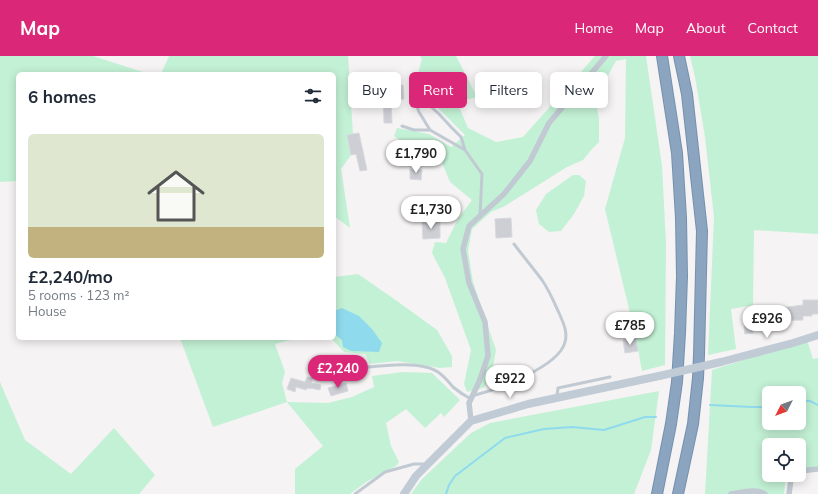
<!DOCTYPE html>
<meta charset="utf-8">
<style>
:root{--surface:#fff;--page:#f2f2f3;--text:#1f2937;--muted:#747a83;--line:#e0e1e3;--accent:#db2777}
body{margin:0;font-family:Mulish,sans-serif;background:var(--page);color:var(--text);height:100vh;display:flex;flex-direction:column;font-size:15px;white-space:nowrap}
*{box-sizing:border-box;margin:0}
p{font-size:13px;color:var(--muted)}
.icon{flex:none;width:22px;height:22px;fill:none;stroke:currentColor;stroke-width:2;stroke-linecap:round;stroke-linejoin:round}
.map{position:relative;flex:1;overflow:hidden}
.side{position:absolute;left:16px;top:16px;width:320px;height:268px;display:flex;flex-direction:column;background:var(--surface);border-radius:6px;box-shadow:0 2px 10px #0003}
.side>*{flex:none}
.guide{position:absolute;left:348px;top:16px;width:380px;height:36px;display:flex;gap:8px}
.needle{width:26px;rotate:228deg}
.controls{position:absolute;left:762px;top:330px;display:grid;gap:8px}
.controls a{display:grid;place-items:center;width:44px;height:44px;border-radius:6px;background:var(--surface);box-shadow:0 2px 10px #0003;font-size:20px}
.price{position:absolute;translate:-50% -34px;padding:0 9px;border-radius:14px;background:#fff;color:#222;font-size:13px;line-height:26px;filter:drop-shadow(0 1px 2px #0008)}
.price::after{content:'';position:absolute;left:50%;top:24px;width:12px;height:9px;margin-left:-6px;background:inherit;clip-path:polygon(0 0,100% 0,50% 100%)}
.price.current{background:var(--accent);color:#fff}
ul{padding:0;list-style:none}
li{display:grid;align-content:center;gap:8px;height:212px;padding:0 12px}
li+li{border-top:1px solid var(--line)}
li span{display:grid;place-items:center;height:124px;border-radius:6px;color:#555}
li>.icon{margin-inline-start:auto}
span .icon{width:72px;height:72px;fill:#fffc;stroke-width:1}
li b{font-size:17px}
h2{display:flex;justify-content:space-between;align-items:center;height:48px;padding:0 12px;font-size:17px}
.pill{padding:0 14px;border-radius:6px;background:var(--surface);box-shadow:0 2px 10px #0003;font-size:14px;line-height:36px}
.pill.current{background:var(--accent);color:#fff}
header{display:flex;align-items:center;gap:24px;box-sizing:border-box;height:56px;padding:0 20px;background:var(--accent);color:#fff}
header strong{font-size:19px}
nav{display:flex;gap:22px;margin-inline-start:auto;font-size:14px}
.map>svg:first-child{display:block}
.green{fill:#c3f1d5;fill-rule:evenodd}
.water{fill:#90daee}
.lines{fill:none;stroke-linecap:round;stroke-linejoin:round}
.stream{stroke:#90daee;stroke-width:2}
.building{fill:#cdcfd5;stroke:#d7d9de}
.highway-casing{stroke:#7690ad;stroke-width:12}
.lane{stroke:#c1cad2;stroke-width:3}
.street{stroke:#c1cad2;stroke-width:5.5}
.secondary{stroke:#c1cbd6;stroke-width:8}
.highway{stroke:#8ba5c1;stroke-width:10}
.secondary-bridge{stroke:#c1cbd6;stroke-width:8}
</style>
<header>
<strong>Map</strong>
<nav><a>Home</a><a>Map</a><a>About</a><a>Contact</a></nav>
</header>
<div class="map">
<svg width="818" height="438" viewBox="0 0 818 438">
<rect width="100%" height="100%" fill="#f5f3f3"/>
<path class="green" d="M0,0h93l56,18h-131v107l-18,1z
M169,0h179l5,78 -6,1 4,20 -10,14 9,59 -16,-12v-142h-173z
M420,0h36l21,41 -20,5 11,26 28,14 27,-5 72,-81h51l16,110 4,78 -1,121 -23,6 -6,-33 -31,-129 20,-71 1,-79 -10,2 -21,38 4,19v24l-7,7 -9,11 -16,7 -62,39 -14,6 -19,17 -4,22 5,31 23,68 -5,28 -8,10 -16,4 -3,-8 7,-34 -26,-72 -13,-25 3,-11 11,1 12,-24 14,-19 -22,-18 -9,-22 -31,-12 -16,-12 3,-8 32,6 22,13 14,-12 -41,-41 -8,-13 6,-22z
M690,0h128v178l-64,-4 -1,75 -22,4 5,40 -28,6 6,-138 -9,-80 -10,-60z
M573,119h6l7,6 -2,15 -10,18 -13,17 -12,1 -10,-8 -3,-14 10,-16z
M358,218l39,27 40,29 15,26v11l-12,1 -43,-7 -27,3 -5,-10 -21,-2 -13,-14h3v-61z
M180,282h118l-23,6 10,28 -3,11 5,19 41,1 24,-6 22,-10 -2,-11 31,-4 29,1 28,27 -16,17 -3,-4 -16,15 -19,-19 -20,14 5,23 8,16 -3,4 -30,16 -16,12h-55v-25l28,-23 -36,-44 -74,25z
M807,284l6,19 5,-1v110l-19,2v-25h-30v30h17l-2,19h-79l7,-124zM769,337h30v30h-30z
M0,326l25,58 46,34 43,-46 41,47 -16,19h-139z
M659,335l-8,59 -17,44h-223l11,-15 49,-46 19,-10z"/>
<path class="water" d="M342,252l17,8 13,13 10,14 -3,9 -28,-1 -8,-4 -1,-7 -8,-6v-23z"/>
<g class="lines">
<path class="stream" d="M799,345h11l8,4
M710,349l42,2h17
M446,438l3,-9 6,-9 50,-38 39,-9 28,-2 32,3 41,-13h11"/>
</g>
<path class="building" d="M403,29l1,14 -13,1 1,23h-8l-1,-37z
M359,77l8,37 -7,1 -4,-17 -5,1 -4,-20z
M410,113l12,1 -1,10 -11,-1z
M511,162l1,19 -16,1 -1,-19z
M440,165v17l-17,1 -1,-17z
M803,244h15v14h-6v2h-9v4l-46,1v4l-4,1v7l-8,1 -1,-7 4,-1v-2h4l-1,-9h7v-3h14v-2h8v-2l23,-3z
M636,282l2,13 -13,2 -2,-13z
M307,321l6,1 -2,5 10,2 -1,5 -10,-2v1l-3,-1 -1,2 -10,-3 -1,5 -8,-3 4,-11 14,4z
M346,327l2,8 -17,5 -3,-8z"/>
<g class="lines">
<g class="highway-casing">
<path id="highway" d="M657,438l14,-70 6,-42 3,-49 2,-57 -1,-58 -4,-65 -15,-97
M678,438l15,-70 5,-46 1,-23 3,-124 -15,-137 -8,-38"/>
</g>
<path class="lane" d="M402,70l12,4h16
M465,94l-4,-13 -9,-9 -13,-14 -11,-10 -8,-4 -3,1 -1,3 3,8 11,18 35,20 17,24 -2,42
M326,319c9,2 10,0 17,-4 5,-2 11,-2 15,-3 21,-2 62,-8 80,4 6,4 10,9 15,15 6,5 12,9 18,12
M472,340c24,-6 87,-29 93,-54 3,-10 -2,-20 -6,-29 -5,-11 -10,-23 -17,-33 -9,-12 -19,-24 -28,-36
M557,340l1,-8 52,-11
M355,438l30,-22 29,-8h13"/>
<path class="street" d="M471,365l-2,-18 10,-21 9,-26 -3,-34 -16,-39 -6,-34 6,-23 35,-32 26,-33 19,-38 57,-67
M799,415l19,-2
M731,438c10,-1 25,-6 34,0
M789,438l2,-15 2,-4"/>
<path class="secondary" d="M721,306l72,-19 25,-8
M404,438l12,-18 55,-55 57,-17 131,-28"/>
<use href="#highway" class="highway"/>
<path class="secondary-bridge" d="M659,320l62,-14"/>
</g>
</svg>
<div class="controls">
<a><svg class="needle" viewBox="-14 -14 28 28"><path d="M0-13l5 13h-10z" fill="#e53935"/><path d="M0 13l5-13h-10z" fill="#747a83"/></svg></a>
<a><svg class="icon" aria-label="locate" viewBox="0 0 24 24"><circle cx="12" cy="12" r="6"/><path d="M12 2v4M12 18v4M2 12h4M18 12h4"/></svg></a>
</div>
<b class="price" style="left:416px;top:118px">£1,790</b>
<b class="price" style="left:431px;top:174px">£1,730</b>
<b class="price" style="left:767px;top:283px">£926</b>
<b class="price" style="left:630px;top:290px">£785</b>
<b class="price current" style="left:338px;top:333px">£2,240</b>
<b class="price" style="left:510px;top:343px">£922</b>
<div class="guide">
<a class="pill">Buy</a>
<a class="pill current">Rent</a>
<a class="pill">Filters</a>
<a class="pill">New</a>
</div>
<section class="side">
<h2>6 homes<svg class="icon" aria-label="filters" viewBox="0 0 24 24"><path d="M4 7h16M4 17h16"/><circle cx="9" cy="7" r="2"/><circle cx="15" cy="17" r="2"/></svg></h2>
<ul>
<li><span style="background:linear-gradient(#dfe7d0 75%,#c2b280 0)"><svg class="icon" aria-label="home" viewBox="0 0 24 24"><path d="M3 11l9-7 9 7M6 9v11h12V9"/></svg></span><div><b>£2,240/mo</b><p>5 rooms · 123 m²</p><p>House</p></div></li>
</ul>
</section>
</div>
